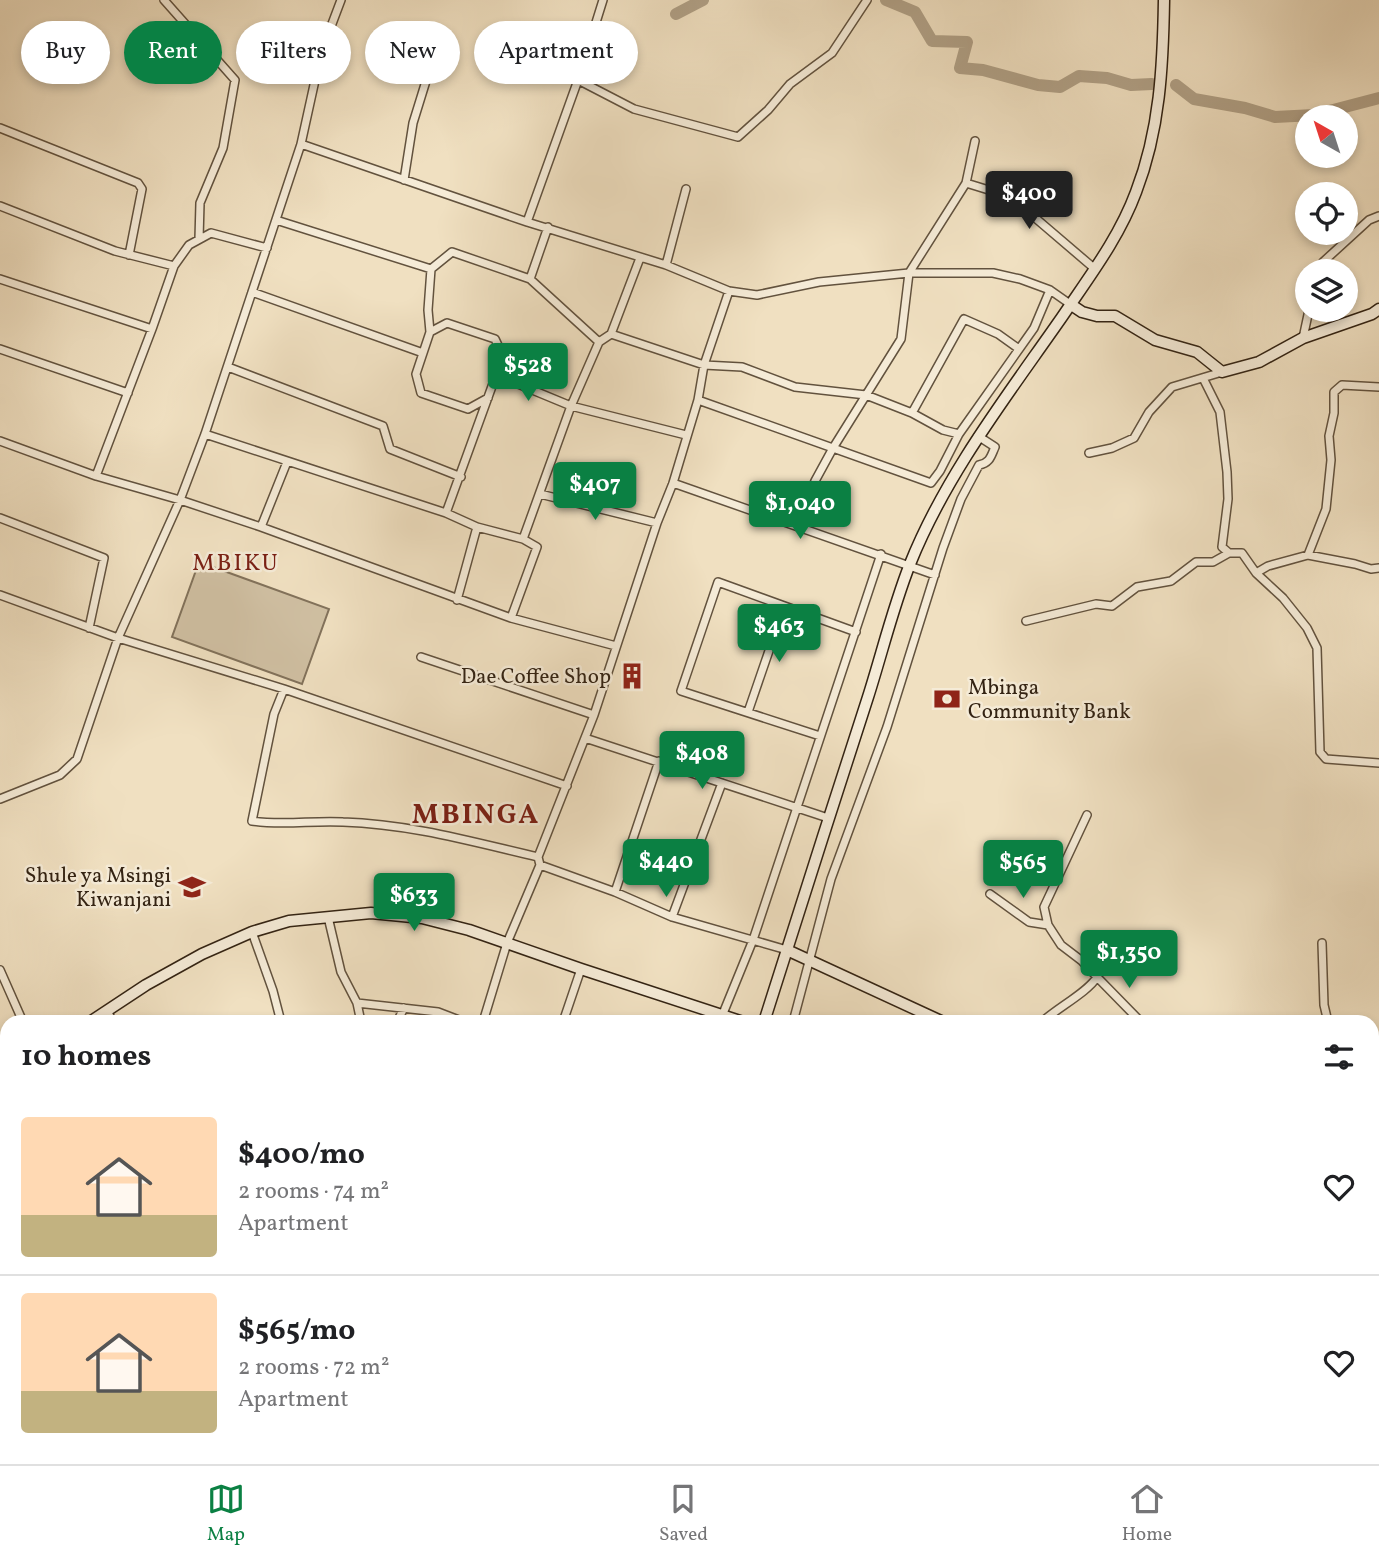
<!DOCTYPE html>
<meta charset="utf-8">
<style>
:root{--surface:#fff;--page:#f6f6f6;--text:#202124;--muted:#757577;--line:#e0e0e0;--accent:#0b8043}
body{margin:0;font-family:Vollkorn,serif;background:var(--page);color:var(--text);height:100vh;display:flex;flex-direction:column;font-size:26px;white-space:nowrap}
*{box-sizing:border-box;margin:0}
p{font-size:23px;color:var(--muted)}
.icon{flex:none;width:38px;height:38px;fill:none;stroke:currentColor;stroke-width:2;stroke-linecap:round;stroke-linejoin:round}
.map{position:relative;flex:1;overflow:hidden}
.sheet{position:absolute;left:0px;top:1015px;width:1379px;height:450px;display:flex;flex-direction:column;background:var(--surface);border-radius:21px 21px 0 0;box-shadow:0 4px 10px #0003}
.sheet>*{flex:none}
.banner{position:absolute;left:21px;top:21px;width:700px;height:63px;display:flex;gap:14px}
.needle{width:46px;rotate:321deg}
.fabs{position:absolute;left:1295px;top:105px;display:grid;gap:14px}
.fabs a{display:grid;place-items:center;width:63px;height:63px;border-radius:50%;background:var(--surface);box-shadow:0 4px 10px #0003;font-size:35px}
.price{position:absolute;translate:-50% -60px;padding:0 16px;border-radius:7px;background:var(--accent);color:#fff;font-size:23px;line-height:46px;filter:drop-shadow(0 2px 4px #0008)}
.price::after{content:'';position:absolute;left:50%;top:42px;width:21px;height:16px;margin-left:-10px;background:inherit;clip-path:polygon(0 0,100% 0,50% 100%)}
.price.selected{background:#222;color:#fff}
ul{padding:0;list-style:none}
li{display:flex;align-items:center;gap:21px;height:175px;padding:0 21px}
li+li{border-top:2px solid var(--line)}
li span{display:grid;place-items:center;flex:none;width:196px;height:140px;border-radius:7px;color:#555}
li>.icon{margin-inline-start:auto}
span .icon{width:84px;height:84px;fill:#fffc;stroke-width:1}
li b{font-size:30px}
h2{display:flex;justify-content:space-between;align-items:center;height:84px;padding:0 21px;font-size:30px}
.tag{padding:0 24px;border-radius:32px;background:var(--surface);box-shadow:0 4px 10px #0003;font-size:24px;line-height:63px}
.tag.selected{background:var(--accent);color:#fff}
.dock{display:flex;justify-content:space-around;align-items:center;height:98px;border-top:2px solid var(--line);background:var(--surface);font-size:19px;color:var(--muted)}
.dock a{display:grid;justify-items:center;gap:4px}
.dock .selected{color:var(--accent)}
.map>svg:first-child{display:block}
.green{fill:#d0c0a3;stroke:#82725b;stroke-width:2}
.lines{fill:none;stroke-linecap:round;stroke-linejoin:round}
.river{stroke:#b0a086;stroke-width:12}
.street-casing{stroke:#62523e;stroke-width:10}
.secondary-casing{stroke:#332313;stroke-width:13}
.street{stroke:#f5ebd7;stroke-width:7}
.secondary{stroke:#f5ebd7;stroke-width:10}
.labels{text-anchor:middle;stroke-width:5;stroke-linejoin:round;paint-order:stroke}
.poi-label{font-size:21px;fill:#332313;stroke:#f5ebd7;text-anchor:end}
.quarter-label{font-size:24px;letter-spacing:2px;fill:#7a1f14;stroke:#f5ebd7}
.district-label{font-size:28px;font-weight:bold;letter-spacing:2px;fill:#7a1f14;stroke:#f5ebd7}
</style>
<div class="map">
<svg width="1379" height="1464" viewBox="0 0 1379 1464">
<rect width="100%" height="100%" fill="#f0e0c1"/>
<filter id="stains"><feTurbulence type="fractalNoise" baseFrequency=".00286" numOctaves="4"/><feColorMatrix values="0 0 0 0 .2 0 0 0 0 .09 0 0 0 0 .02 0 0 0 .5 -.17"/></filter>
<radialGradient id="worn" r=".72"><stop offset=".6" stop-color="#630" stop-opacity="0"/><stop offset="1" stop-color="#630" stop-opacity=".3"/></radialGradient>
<path class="green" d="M199,562l130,47 -27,75 -130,-47z"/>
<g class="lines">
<path class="river" d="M886,0l29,12 17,29 35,1 -7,26 23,2 55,15 22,2 19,-11 28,2 24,7 21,-1
M676,14l27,-14
M1176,85l18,14 51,9 30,9 39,-2 65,-17"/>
<g class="street-casing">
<path id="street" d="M164,0l71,80 -12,68 -23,55 -1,36
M578,80l56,29 104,28 30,-27 22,-26 42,-31 35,-53
M0,128l138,55 4,6 -13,66
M301,144l226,78 139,43 63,26 28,4 62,-13 90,-9h84l27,6 30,11 20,14
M404,180l9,-57 13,-42
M966,183l26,8 41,25 62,53
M0,206l115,45 59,15
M276,220l155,49 -3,41 2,22
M527,222l51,-142 25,-80
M666,265l20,-76
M431,269l21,-17 78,27 69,63
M1320,271l3,-9 46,-42 10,-4
M0,279l152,50
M530,279l18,-52
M252,292l171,61
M611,334l93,31 38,2 53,20 71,8 46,18 31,17 16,4
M1303,338l6,-28
M0,349l128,44
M228,367l155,59 7,23 71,28
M496,375l75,31 115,29
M1203,378l17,34 7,60 1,27 -6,48 7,6
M698,400l233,83 9,-12 19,-37 75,-106 16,-38
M912,413l52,-94 34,15 21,15
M205,434l241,79 31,14 46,12
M0,441l96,35 84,24 81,27 250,91 105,28
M1089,453l23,-5 22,-10 15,-26 23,-25 50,-15
M96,476l56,-147 22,-63 15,-21 22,-12 56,15
M673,483l262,92
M540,494l117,29
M446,513l57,-157 -8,-17 -48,-16 -17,9 -14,42 5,19 47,16 20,-11
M0,518l104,40 -15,70
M797,525l18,-44 18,-33 68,-109 8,-66 57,-90 9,-42
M261,527l26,-65
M1308,555l18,-46 5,-49 -2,-24 5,-23v-21l8,-7 37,2
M1256,573l12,-7 40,-11 47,9 16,5 8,-1
M0,595l118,43 166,51 283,97
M457,600l20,-73
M511,618l26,-71 -14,-8 48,-133 28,-64 12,-8 29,-76
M1026,621l70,-17 16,2 25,-19 34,-6 25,-19h17l16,-9h13l14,20 27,25 24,30 10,20 3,104 6,7 53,4
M421,657l173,58
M284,689l-10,25 -22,107c31,5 61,-1 91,1 67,2 130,20 195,35
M748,712l36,-105
M820,736l-139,-45 37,-109 138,50
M585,738l243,80
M0,799l60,-24 17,-16 41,-121 62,-138 25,-66 96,-290 20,-91 20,-53
M540,865l75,27 57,25 115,33
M615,892l44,-131
M990,894l39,28 19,3
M328,917l13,55 16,31 4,19
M672,917l50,-134
M252,932l21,59 8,31
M1322,943l2,62 4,17
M0,970l23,52
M1097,977l44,45
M357,1003l81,9 26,10
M107,1011l6,11
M722,1016l31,-76 128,-386
M397,1022l7,-14
M483,1022l24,-79 33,-78 -2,-8 56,-142 63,-192 16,-40 25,-83 6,-35 25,-74
M563,1022l18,-53
M793,1022l38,-143 56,-152 56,-179 18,-49 18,-34c11,-2 12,-9 16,-18l-17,-11
M1042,1022c15,-14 46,-30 55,-45l-15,-16 -21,-16 -13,-20 -4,-18 43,-92
M1372,1169l7,-2
M1372,1211l7,9
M169,1458l6,6
M284,1458l6,6
M430,1458l8,6
M559,1458l7,6
M1040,1458l1,6
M71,1464l1,-6
M228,1464l6,-6
M597,1464l2,-6
M648,1464l3,-6
M787,1464l3,-6
M926,1464l2,-6"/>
</g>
<g class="secondary-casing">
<path id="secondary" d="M1070,304l12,8 15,4h18l40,24 42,12 25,20 37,-10 44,-24 69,-24 7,-5
M787,950l156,72
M90,1022l56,-37 56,-31 50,-22 37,-11 82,-8 51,5 47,12 112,39 162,53
M764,1022c34,-108 69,-217 104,-325 14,-44 25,-90 42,-133 36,-90 97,-168 152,-247 27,-40 57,-79 74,-125 24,-62 27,-126 28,-192
M0,1061l7,-2
M1372,1083l7,-2
M624,1464l2,-6"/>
</g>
<use href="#street" class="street"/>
<use href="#secondary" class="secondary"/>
</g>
<defs>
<g id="building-bare" transform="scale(2.1)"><path d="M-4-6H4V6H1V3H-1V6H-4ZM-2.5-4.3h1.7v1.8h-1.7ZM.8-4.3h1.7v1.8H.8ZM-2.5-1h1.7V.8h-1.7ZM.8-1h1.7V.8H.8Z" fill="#8f2418" stroke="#f5ebd7" stroke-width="2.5" paint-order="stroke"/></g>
<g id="bank-bare" transform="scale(2.1)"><path d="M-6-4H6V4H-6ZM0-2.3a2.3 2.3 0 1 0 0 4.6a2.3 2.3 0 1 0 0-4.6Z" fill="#8f2418" stroke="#f5ebd7" stroke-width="2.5" paint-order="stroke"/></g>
<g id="school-bare" transform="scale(2.1)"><path d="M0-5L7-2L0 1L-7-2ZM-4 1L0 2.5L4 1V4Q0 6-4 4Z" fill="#8f2418" stroke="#f5ebd7" stroke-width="2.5" paint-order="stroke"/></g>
</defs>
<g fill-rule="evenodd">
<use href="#building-bare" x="632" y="676"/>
<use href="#bank-bare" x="947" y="699"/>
<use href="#school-bare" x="192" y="887"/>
</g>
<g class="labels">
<g class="poi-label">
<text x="611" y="683">Dae Coffee Shop</text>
<text x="968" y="694" text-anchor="start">Mbinga<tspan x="968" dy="24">Community Bank</tspan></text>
<text x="171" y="882">Shule ya Msingi<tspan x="171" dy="24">Kiwanjani</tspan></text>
</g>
<g class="quarter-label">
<text x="236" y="570">MBIKU</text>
</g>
<g class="district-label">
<text x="476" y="823">MBINGA</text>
</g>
</g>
<rect width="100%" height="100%" filter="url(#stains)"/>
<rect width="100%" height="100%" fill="url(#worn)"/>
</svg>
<div class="fabs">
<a><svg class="needle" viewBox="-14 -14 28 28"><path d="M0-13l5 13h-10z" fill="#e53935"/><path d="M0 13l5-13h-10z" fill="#757577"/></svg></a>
<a><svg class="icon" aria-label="locate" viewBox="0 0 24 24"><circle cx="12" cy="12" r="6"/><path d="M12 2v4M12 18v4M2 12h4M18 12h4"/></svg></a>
<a><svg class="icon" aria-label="layers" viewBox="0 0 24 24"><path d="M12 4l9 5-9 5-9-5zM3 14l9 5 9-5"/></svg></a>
</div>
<b class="price selected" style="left:1029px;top:231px">$400</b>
<b class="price" style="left:528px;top:403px">$528</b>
<b class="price" style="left:595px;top:522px">$407</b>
<b class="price" style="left:800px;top:541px">$1,040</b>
<b class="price" style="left:779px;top:664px">$463</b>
<b class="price" style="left:702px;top:791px">$408</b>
<b class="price" style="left:666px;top:899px">$440</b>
<b class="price" style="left:1023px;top:900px">$565</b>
<b class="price" style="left:414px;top:933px">$633</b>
<b class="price" style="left:1129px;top:990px">$1,350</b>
<div class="banner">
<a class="tag">Buy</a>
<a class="tag selected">Rent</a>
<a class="tag">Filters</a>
<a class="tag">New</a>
<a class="tag">Apartment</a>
</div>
<section class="sheet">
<h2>10 homes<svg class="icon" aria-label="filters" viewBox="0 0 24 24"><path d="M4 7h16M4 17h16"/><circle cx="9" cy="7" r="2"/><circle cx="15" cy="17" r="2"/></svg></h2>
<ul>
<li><span style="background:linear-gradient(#ffd9b3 70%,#c2b280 0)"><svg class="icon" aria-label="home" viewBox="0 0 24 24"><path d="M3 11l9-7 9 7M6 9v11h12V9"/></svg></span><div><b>$400/mo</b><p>2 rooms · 74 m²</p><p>Apartment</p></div><svg class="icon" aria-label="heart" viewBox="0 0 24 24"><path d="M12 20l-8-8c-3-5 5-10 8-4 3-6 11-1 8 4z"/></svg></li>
<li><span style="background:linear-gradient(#ffd9b3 70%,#c2b280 0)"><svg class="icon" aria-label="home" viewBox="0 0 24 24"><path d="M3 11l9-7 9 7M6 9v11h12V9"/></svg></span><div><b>$565/mo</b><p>2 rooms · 72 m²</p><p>Apartment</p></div><svg class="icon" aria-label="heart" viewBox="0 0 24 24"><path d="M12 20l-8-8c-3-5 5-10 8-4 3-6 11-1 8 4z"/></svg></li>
</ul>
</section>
</div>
<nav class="dock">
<a class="selected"><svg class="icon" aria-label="map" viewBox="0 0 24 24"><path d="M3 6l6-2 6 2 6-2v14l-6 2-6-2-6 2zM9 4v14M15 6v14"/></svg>Map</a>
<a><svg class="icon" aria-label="saved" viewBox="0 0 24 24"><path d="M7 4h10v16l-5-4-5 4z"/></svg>Saved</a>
<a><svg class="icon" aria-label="home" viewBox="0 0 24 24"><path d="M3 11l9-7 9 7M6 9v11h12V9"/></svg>Home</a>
</nav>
